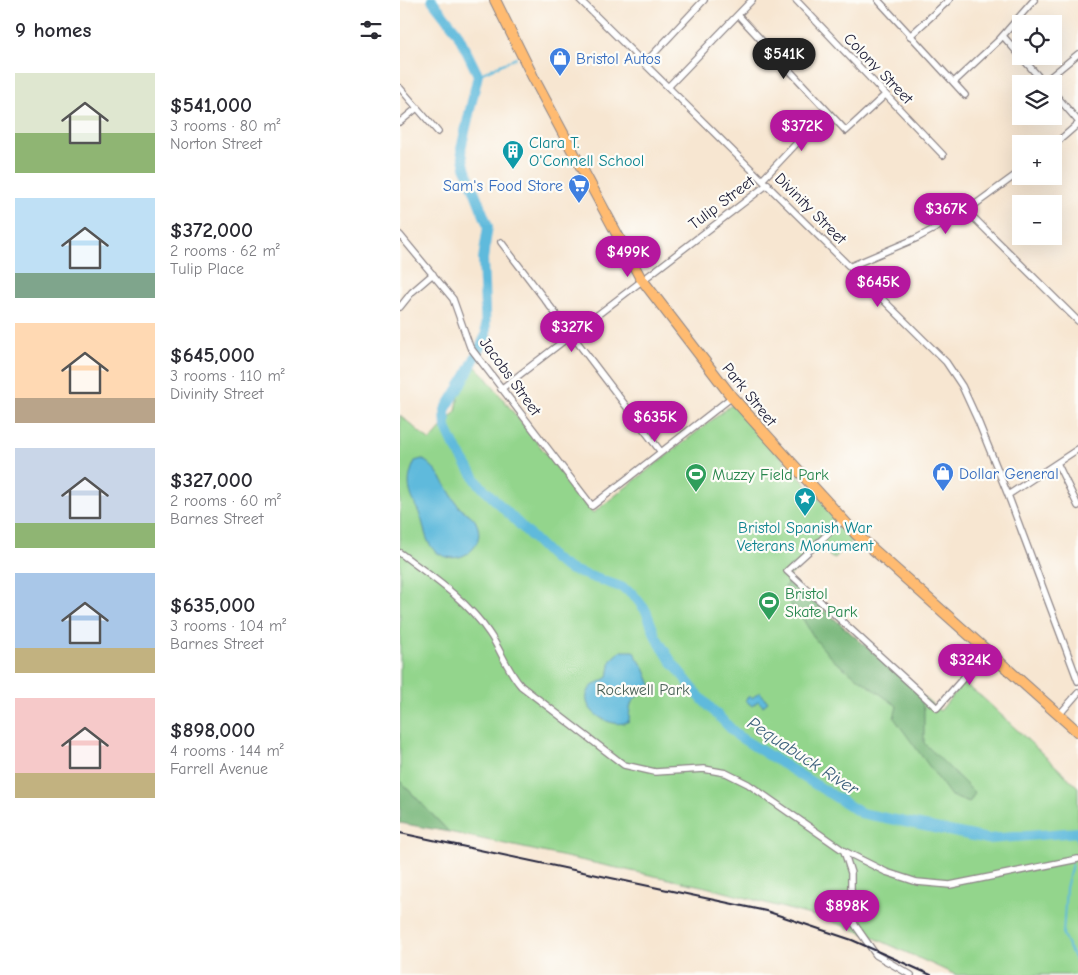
<!DOCTYPE html>
<meta charset="utf-8">
<style>
:root{--surface:#fff;--page:#f7f7f7;--text:#2b2b33;--muted:#7c7c81;--accent:#b5179e}
body{margin:0;font-family:"Comic Neue",sans-serif;background:var(--page);color:var(--text);height:100vh;display:flex;flex-direction:column;font-size:19px;white-space:nowrap}
*{box-sizing:border-box;margin:0}
p{font-size:16px;color:var(--muted)}
.icon{flex:none;width:28px;height:28px;fill:none;stroke:currentColor;stroke-width:2;stroke-linecap:round;stroke-linejoin:round}
.map{position:relative;flex:1;overflow:hidden}
.side{display:flex;flex-direction:column;background:var(--surface);width:400px}
.side>*{flex:none}
.controls{position:absolute;left:612px;top:15px;display:grid;gap:10px}
.controls a{display:grid;place-items:center;width:50px;height:50px;border-radius:0px;background:var(--surface);box-shadow:0 5px 20px #0002;font-size:25px}
.price{position:absolute;translate:-50% -42px;padding:0 11px;border-radius:18px;background:var(--accent);color:#fff;font-size:16px;line-height:32px;filter:drop-shadow(0 1px 2px #0008)}
.price::after{content:'';position:absolute;left:50%;top:30px;width:15px;height:11px;margin-left:-8px;background:inherit;clip-path:polygon(0 0,100% 0,50% 100%)}
.price.active{background:#222;color:#fff}
ul{padding:0;list-style:none}
li{display:flex;align-items:center;gap:15px;height:125px;padding:0 15px}
li span{display:grid;place-items:center;flex:none;width:140px;height:100px;border-radius:0px;color:#555}
li>.icon{margin-inline-start:auto}
span .icon{width:60px;height:60px;fill:#fffc;stroke-width:1}
li b{font-size:21px}
h2{display:flex;justify-content:space-between;align-items:center;height:60px;padding:0 15px;font-size:21px}
main{display:flex;flex:1;min-height:0}
.map>svg:first-child{display:block}
.green{fill:#93d58c;stroke:#5a7c64}
.forest{fill:#76b678;stroke:#4c6c5a}
.water{fill:#5ebadc;stroke:#406e8c}
.lines{fill:none;stroke-linecap:round;stroke-linejoin:round}
.stream{stroke:#5ebadc;stroke-width:2}
.river{stroke:#5ebadc;stroke-width:10}
.minor-casing{stroke:#8c8486;stroke-width:8}
.trunk-casing{stroke:#8c8486;stroke-width:12}
.minor{stroke:#fff;stroke-width:5.5}
.trunk{stroke:#ffbb71;stroke-width:10}
.rail{stroke:#22223b;stroke-width:2}
.labels{text-anchor:middle;stroke-width:4.5;stroke-linejoin:round;paint-order:stroke}
.shop-label{font-size:16px;fill:#366cbe;stroke:#fdfcf7;text-anchor:start}
.street-label{font-size:16px;fill:#22223b;stroke:#fdfcf7}
.culture-label{font-size:16px;fill:#0d838f;stroke:#fdfcf7;text-anchor:start}
.leisure-label{font-size:16px;fill:#27864d;stroke:#fdfcf7;text-anchor:start}
.park-label{font-size:16px;fill:#4a6157;stroke:#fdfcf7}
.water-label{font-size:18px;font-style:italic;fill:#3a5f7b;stroke:#fdfcf7}
</style>
<main>
<section class="side">
<h2>9 homes<svg class="icon" aria-label="filters" viewBox="0 0 24 24"><path d="M4 7h16M4 17h16"/><circle cx="9" cy="7" r="2"/><circle cx="15" cy="17" r="2"/></svg></h2>
<ul>
<li><span style="background:linear-gradient(#dfe7d0 60%,#8fb573 0)"><svg class="icon" aria-label="home" viewBox="0 0 24 24"><path d="M3 11l9-7 9 7M6 9v11h12V9"/></svg></span><div><b>$541,000</b><p>3 rooms · 80 m²</p><p>Norton Street</p></div></li>
<li><span style="background:linear-gradient(#bfe0f5 75%,#7fa58c 0)"><svg class="icon" aria-label="home" viewBox="0 0 24 24"><path d="M3 11l9-7 9 7M6 9v11h12V9"/></svg></span><div><b>$372,000</b><p>2 rooms · 62 m²</p><p>Tulip Place</p></div></li>
<li><span style="background:linear-gradient(#ffd9b3 75%,#b9a48a 0)"><svg class="icon" aria-label="home" viewBox="0 0 24 24"><path d="M3 11l9-7 9 7M6 9v11h12V9"/></svg></span><div><b>$645,000</b><p>3 rooms · 110 m²</p><p>Divinity Street</p></div></li>
<li><span style="background:linear-gradient(#c9d6e8 75%,#8fb573 0)"><svg class="icon" aria-label="home" viewBox="0 0 24 24"><path d="M3 11l9-7 9 7M6 9v11h12V9"/></svg></span><div><b>$327,000</b><p>2 rooms · 60 m²</p><p>Barnes Street</p></div></li>
<li><span style="background:linear-gradient(#a9c7e8 75%,#c2b280 0)"><svg class="icon" aria-label="home" viewBox="0 0 24 24"><path d="M3 11l9-7 9 7M6 9v11h12V9"/></svg></span><div><b>$635,000</b><p>3 rooms · 104 m²</p><p>Barnes Street</p></div></li>
<li><span style="background:linear-gradient(#f6c9c9 75%,#c2b280 0)"><svg class="icon" aria-label="home" viewBox="0 0 24 24"><path d="M3 11l9-7 9 7M6 9v11h12V9"/></svg></span><div><b>$898,000</b><p>4 rooms · 144 m²</p><p>Farrell Avenue</p></div></li>
</ul>
</section>
<div class="map">
<svg width="678" height="975" viewBox="0 0 678 975">
<rect width="100%" height="100%" fill="#fdfcf7"/>
<filter id="ink" filterUnits="userSpaceOnUse"><feTurbulence type="fractalNoise" baseFrequency=".02" numOctaves="2"/><feDisplacementMap in="SourceGraphic" scale="10" xChannelSelector="R" yChannelSelector="G"/><feConvolveMatrix kernelMatrix="1 2 1 2 8 2 1 2 1" color-interpolation-filters="sRGB"/></filter>
<filter id="wash" filterUnits="userSpaceOnUse"><feTurbulence type="fractalNoise" baseFrequency=".0096" numOctaves="4" result="noise"/><feDisplacementMap in="SourceGraphic" scale="20" xChannelSelector="R" yChannelSelector="G"/><feGaussianBlur stdDeviation="1.12" result="paint"/><feColorMatrix in="noise" values="0 0 0 0 0 0 0 0 0 0 0 0 0 0 0 0 0 1.4 0 .05"/><feComposite in="paint" operator="in"/></filter>
<g filter="url(#wash)">
<rect width="100%" height="100%" fill="#f7e6d1"/>
<path class="green" d="M75,366l8,8 110,139 137,-107 4,-1 121,133 -20,20h-3l-13,-11 -31,31 152,133 23,-28 19,14 96,90v188h-122l-88,-40 -43,-16 -119,-32 -257,-55 -49,-51v-366l30,26 26,-30 6,-31z"/>
<path class="forest" d="M389,579l130,114 5,17v33l51,50 -6,10 -18,-7 -57,-78 3,-12 -64,-46 -18,-21 -20,-33 -3,1 -8,-17z
M0,781l49,51 -49,-9z"/>
<path class="water" d="M22,459c18,10 25,31 37,48 5,5 13,7 17,15 13,26 -21,48 -42,28 -10,-11 -9,-23 -14,-35 -10,-21 -16,-31 -5,-54z
M221,651h12l11,17 7,17 -1,3c-18,12 -20,10 -21,33 -15,10 -52,-11 -40,-31 3,-6 13,-8 19,-13l3,-17z
M360,692l8,10 -5,4 -5,-5 -6,5 -7,-6 4,-4 3,2z"/>
<g class="lines">
<path class="stream" d="M78,75l38,-17
M674,833l4,8
M676,855l2,-3
M672,864l-6,24 -3,47 15,31"/>
<path class="river" d="M32,0l25,32 21,43 -17,74 4,18 23,59 -5,33 3,76 -20,41 -21,34 1,18 8,17 24,38 76,76 15,10 52,18 12,7 13,17 10,26 15,24 28,35 39,40 123,77 127,26 90,-7"/>
</g>
</g>
<g filter="url(#ink)">
<g class="lines">
<g class="minor-casing">
<path id="minor" d="M180,0l366,362 16,24 16,35 30,74 70,186
M396,0l147,155
M478,0l87,95
M338,15l108,116 39,-36
M510,36l39,-36
M603,36l42,48
M245,63l59,-63
M554,82l45,-42 35,-40
M644,82l34,-28
M269,86l83,-86
M0,88l38,44
M654,93l24,28
M0,122l17,-14
M654,145l24,-21
M363,179l64,-68
M567,211l111,110
M0,235l53,64 17,48 122,159 140,-109
M101,242l160,210
M451,266l66,-28 45,-24 59,-43
M0,307l12,-15 21,-18
M101,389l267,-205
M657,463l21,43
M608,495l70,-46
M442,521l-55,50 150,137 50,-57
M0,553c31,23 67,47 89,80 12,17 18,37 32,53l103,79 31,7 49,-3 22,4 22,11 96,67 42,21 31,10 33,3 128,-26
M659,715l19,-22
M444,851l7,22v40l4,12 21,30 35,20"/>
</g>
<g class="trunk-casing">
<path id="trunk" d="M95,0l38,77 107,200 92,120 124,137 222,198"/>
</g>
<use href="#minor" class="minor"/>
<use href="#trunk" class="trunk"/>
<path class="rail" d="M0,833l366,78 86,29 79,35"/>
</g>
</g>
<defs>
<g id="shop-pin" transform="scale(1.125)"><path d="M0 17L-7.5 6A9.5 9.5 0 1 1 7.5 6Z" fill="#3f7fe0" stroke="#fdfcf7"/><path d="M-5-2.5h2.3a2.7 3.5 0 0 1 5.4 0H5L5.5 6h-11ZM-1.5-2.5h3a1.5 2.3 0 0 0-3 0Z" fill="#fff"/></g>
<g id="building-pin" transform="scale(1.125)"><path d="M0 17L-7.5 6A9.5 9.5 0 1 1 7.5 6Z" fill="#0f9aa8" stroke="#fdfcf7"/><path d="M-4-6H4V6H1V3H-1V6H-4ZM-2.5-4.3h1.7v1.8h-1.7ZM.8-4.3h1.7v1.8H.8ZM-2.5-1h1.7V.8h-1.7ZM.8-1h1.7V.8H.8Z" fill="#fff"/></g>
<g id="supermarket-pin" transform="scale(1.125)"><path d="M0 17L-7.5 6A9.5 9.5 0 1 1 7.5 6Z" fill="#3f7fe0" stroke="#fdfcf7"/><path d="M-6-5.5h2.5l.6 2H6L4.5 2H-2.5L-4.4-4H-6ZM-1.5 3.2a1.3 1.3 0 1 0 .1 0ZM3 3.2a1.3 1.3 0 1 0 .1 0Z" fill="#fff"/></g>
<g id="stadium-pin" transform="scale(1.125)"><path d="M0 17L-7.5 6A9.5 9.5 0 1 1 7.5 6Z" fill="#2e9e5b" stroke="#fdfcf7"/><path d="M0-5a6.5 5 0 1 0 0 10a6.5 5 0 1 0 0-10ZM-3.5-1.8h7v3.6h-7Z" fill="#fff"/></g>
<g id="sight-pin" transform="scale(1.125)"><path d="M0 17L-7.5 6A9.5 9.5 0 1 1 7.5 6Z" fill="#0f9aa8" stroke="#fdfcf7"/><path d="M0-6L1.8-2.2L6-1.7L2.9 1.2L3.7 5.4L0 3.3L-3.7 5.4L-2.9 1.2L-6-1.7L-1.8-2.2Z" fill="#fff"/></g>
</defs>
<g fill-rule="evenodd">
<use href="#shop-pin" x="160" y="58"/>
<use href="#building-pin" x="113" y="151"/>
<use href="#supermarket-pin" x="179" y="185"/>
<use href="#shop-pin" x="543" y="473"/>
<use href="#stadium-pin" x="296" y="474"/>
<use href="#sight-pin" x="405" y="498"/>
<use href="#stadium-pin" x="369" y="602"/>
</g>
<g class="labels">
<g class="shop-label">
<text x="176" y="64">Bristol Autos</text>
<text x="163" y="191" text-anchor="end">Sam's Food Store</text>
<text x="559" y="479">Dollar General</text>
</g>
<g class="street-label">
<text transform="translate(479 68) rotate(46)" y="6">Colony Street</text>
<text transform="translate(321 202) rotate(-37)" y="6">Tulip Street</text>
<text transform="translate(411 208) rotate(45)" y="6">Divinity Street</text>
<text transform="translate(111 376) rotate(54)" y="6">Jacobs Street</text>
<text transform="translate(350 394) rotate(51)" y="6">Park Street</text>
</g>
<g class="culture-label">
<text x="129" y="148">Clara T.<tspan x="129" dy="18">O'Connell School</tspan></text>
<text x="405" y="533" text-anchor="middle">Bristol Spanish War<tspan x="405" dy="18">Veterans Monument</tspan></text>
</g>
<g class="leisure-label">
<text x="312" y="480">Muzzy Field Park</text>
<text x="385" y="599">Bristol<tspan x="385" dy="18">Skate Park</tspan></text>
</g>
<g class="park-label">
<text x="243" y="695">Rockwell Park</text>
</g>
<g class="water-label">
<text transform="translate(403 756) rotate(33)" y="6">Pequabuck River</text>
</g>
</g>
</svg>
<div class="controls">
<a><svg class="icon" aria-label="locate" viewBox="0 0 24 24"><circle cx="12" cy="12" r="6"/><path d="M12 2v4M12 18v4M2 12h4M18 12h4"/></svg></a>
<a><svg class="icon" aria-label="layers" viewBox="0 0 24 24"><path d="M12 4l9 5-9 5-9-5zM3 14l9 5 9-5"/></svg></a>
<a>+</a>
<a>−</a>
</div>
<b class="price active" style="left:384px;top:80px">$541K</b>
<b class="price" style="left:402px;top:152px">$372K</b>
<b class="price" style="left:546px;top:235px">$367K</b>
<b class="price" style="left:228px;top:278px">$499K</b>
<b class="price" style="left:478px;top:308px">$645K</b>
<b class="price" style="left:172px;top:353px">$327K</b>
<b class="price" style="left:255px;top:443px">$635K</b>
<b class="price" style="left:570px;top:686px">$324K</b>
<b class="price" style="left:447px;top:932px">$898K</b>
</div>
</main>
